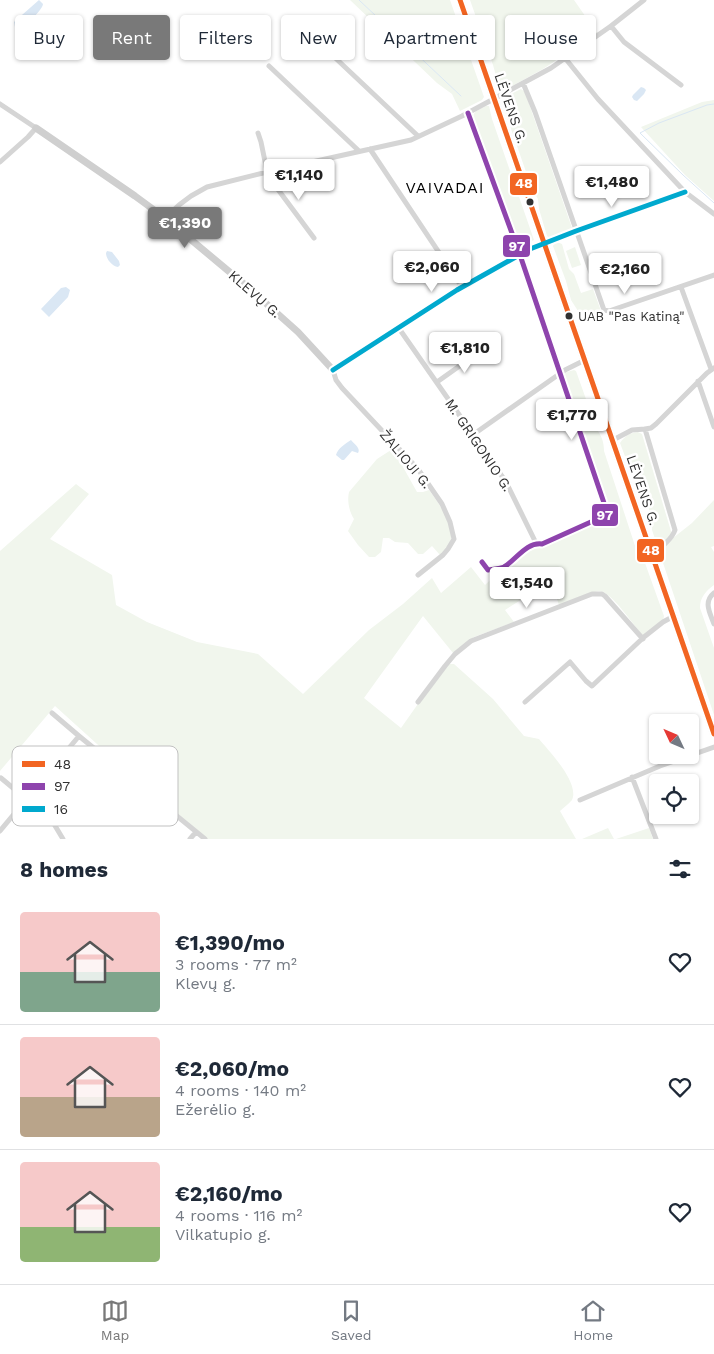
<!DOCTYPE html>
<meta charset="utf-8">
<style>
:root{--surface:#fff;--page:#f2f2f3;--text:#1f2937;--muted:#747a83;--line:#e0e1e3;--accent:#797979}
body{margin:0;font-family:"Work Sans",sans-serif;background:var(--page);color:var(--text);height:100vh;display:flex;flex-direction:column;font-size:19px;white-space:nowrap}
*{box-sizing:border-box;margin:0}
p{font-size:16px;color:var(--muted)}
.icon{flex:none;width:28px;height:28px;fill:none;stroke:currentColor;stroke-width:2;stroke-linecap:round;stroke-linejoin:round}
.map{position:relative;height:839px;overflow:hidden}
.drawer{display:flex;flex-direction:column;background:var(--surface);flex:1}
.drawer>*{flex:none}
.top-card{position:absolute;left:15px;top:15px;width:685px;height:45px;display:flex;gap:10px}
.needle{width:32px;rotate:314deg}
.buttons{position:absolute;left:649px;top:714px;display:grid;gap:10px}
.buttons a{display:grid;place-items:center;width:50px;height:50px;border-radius:5px;background:var(--surface);box-shadow:0 1px 4px #0004;font-size:25px}
.price{position:absolute;translate:-50% -42px;padding:0 11px;border-radius:5px;background:#fff;color:#222;font-size:16px;line-height:32px;filter:drop-shadow(0 1px 2px #0008)}
.price::after{content:'';position:absolute;left:50%;top:30px;width:15px;height:11px;margin-left:-8px;background:inherit;clip-path:polygon(0 0,100% 0,50% 100%)}
.price.active{background:var(--accent);color:#fff}
ul{padding:0;list-style:none}
li{display:flex;align-items:center;gap:15px;height:125px;padding:0 20px}
li+li{border-top:1px solid var(--line)}
li span{display:grid;place-items:center;flex:none;width:140px;height:100px;border-radius:5px;color:#555}
li>.icon{margin-inline-start:auto}
span .icon{width:60px;height:60px;fill:#fffc;stroke-width:1}
li b{font-size:21px}
h2{display:flex;justify-content:space-between;align-items:center;height:60px;padding:0 20px;font-size:21px}
.chip{padding:0 18px;border-radius:5px;background:var(--surface);box-shadow:0 1px 4px #0004;font-size:18px;line-height:45px}
.chip.active{background:var(--accent);color:#fff}
.dock{display:flex;justify-content:space-around;align-items:center;height:70px;border-top:1px solid var(--line);background:var(--surface);font-size:14px;color:var(--muted)}
.dock a{display:grid;justify-items:center;gap:2px}
.dock .active{color:var(--accent)}
.map>svg:first-child{display:block}
.green{fill:#f1f6ed}
.water{fill:#dae7f4}
.lines{fill:none;stroke-linecap:round;stroke-linejoin:round}
.stream{stroke:#dae7f4;stroke-width:1}
.street{stroke:#d5d5d5;stroke-width:5}
.secondary{stroke:#cfcfcf;stroke-width:7}
.primary{stroke:#c9c9c9;stroke-width:8}
.bus-1-casing{stroke:#fff;stroke-width:9}
.bus-2-casing{stroke:#fff;stroke-width:9}
.bus-3-casing{stroke:#fff;stroke-width:9}
.bus-1{stroke:#f26522;stroke-width:5}
.bus-2{stroke:#8e44ad;stroke-width:5}
.bus-3{stroke:#00a9ce;stroke-width:5}
.bus-dot{fill:#313131;stroke:#fff;stroke-width:2}
.labels{text-anchor:middle;stroke-width:5;stroke-linejoin:round;paint-order:stroke}
.bus-label{font-size:13px;fill:#313131;stroke:#fff;text-anchor:start}
.street-label{font-size:14px;fill:#313131;stroke:#fff}
.quarter-label{font-size:16px;letter-spacing:1px;fill:#000;stroke:#fff}
.key{fill:#fff;stroke:#c1c1c1;stroke-width:1}
.key-label{font-size:14px;fill:#313131}
.line-badge{stroke:#fff;stroke-width:2}
.badge-label{font-size:14px;text-anchor:middle;font-weight:bold;fill:#fff}
</style>
<div class="map">
<svg width="714" height="839" viewBox="0 0 714 839">
<rect width="100%" height="100%" fill="#fff"/>
<path class="green" d="M350,0h100l34,97 -2,3 -22,11 -8,-17 -15,-11z
M470,0h104l23,33 -54,36 -40,22 -3,-1 -7,-25z
M521,89l4,3 47,136 -3,4 -18,7 -4,-3 -8,-27 -1,-10 -6,-10 -30,-86 3,-6z
M714,100v101l-29,-26 -44,-48 61,-25z
M486,106h3l3,13 42,121 -13,6 -2,-1 -45,-122c-3,-12 3,-12 12,-17z
M557,242l5,2 7,25 5,5 7,19 12,-4 8,22 -21,7 -2,-7 -7,-11 -5,-19 -13,-35 1,-2z
M575,247l6,18 -9,3 -6,-17z
M574,370l2,1 21,59c5,6 7,13 7,21l35,107 6,5 19,53 -1,6 -19,15c-9,-10 -29,-40 -41,-45 -3,-1 -5,-1 -8,0l-36,13 -8,-24 -46,29 9,12 -40,15 -21,16 -30,-37 -59,82 37,30 19,-27 28,-37h6l39,35 31,37 15,3c10,12 41,44 33,61 -3,4 -8,7 -12,11l16,28h-374l-147,-133 -55,65v-220l76,-67 13,10 -39,45 62,36 4,30 31,17 50,20 61,12 45,40 66,-64 34,-26 29,-26 9,15 30,-26 14,18 18,-17 25,-20 14,-4 60,-27 3,-6 -45,-137z
M638,432l4,2 31,104 19,-15 22,-23v46l-3,1 3,5v33c-8,6 -14,12 -14,23l14,40v67l-62,-185v-12l-19,-54 -7,-5 -6,-16c5,-7 9,-10 18,-11z
M391,450l7,8 19,34h6l6,-2c9,12 27,37 21,52 -2,6 -6,9 -10,13l-8,-9 -9,8h-5l-10,-11 -13,-1 -6,-4h-6l-2,14 -6,5h-6l-11,-12 -10,-14 6,-12c-5,-8 -7,-18 -5,-27l28,-33z
M608,828l6,11h-32z
M649,828l4,11h-37z"/>
<path class="water" d="M39,0l4,4c-1,7 -17,21 -25,25l-3,-2 -1,-5z
M641,87l3,1 2,2 -2,4 -7,7 -3,-1 -2,-3 1,-2z
M600,184l2,1 1,5 -3,5 -4,2 -3,-4v-5l3,-3z
M107,251l5,1 7,9 1,4 -2,2c-6,-1 -12,-8 -12,-14z
M66,287l4,3 -2,7 -19,20 -8,-8 20,-21z
M351,440c3,4 10,8 7,13l-6,-2 -8,9h-2l-6,-5c2,-7 9,-11 15,-15z"/>
<g class="lines">
<path class="stream" d="M359,0l102,96
M714,104l-7,1 -48,18 -19,10 43,42 31,28"/>
<path class="street" d="M611,26l13,16 57,43
M311,35l107,101
M565,58l33,41 87,93 29,22
M269,66l90,85
M523,83l12,29 69,198 5,1 105,-36
M0,104l36,24 -8,9 -28,25
M468,113l52,142 84,248 1,12 -3,2 -60,27c-16,-2 -25,15 -38,23 -4,2 -11,2 -16,3l-6,-8
M258,133l3,9 7,34 46,62
M370,149l92,138
M165,218l14,-13 12,-9 16,-9 60,-15 144,-32 51,-24 89,-48 60,-42 33,-26
M545,243l140,-51
M681,287l30,82
M398,327l108,155 30,61
M333,370l3,10 6,8 76,81 24,35 8,18 4,17 -6,10 -5,6 -25,20
M698,381l16,46
M437,382l45,-32
M474,434l91,-64 20,-10
M613,440l19,-10 13,-1
M652,553c8,-4 20,-14 23,-23l-30,-101 6,-1 5,-4 51,-51 7,-5
M714,593c-11,9 -4,20 0,31
M418,702l27,-36 10,-12 16,-13 121,-47h10l3,2 38,43
M525,702l45,-40 16,19 6,5 52,-49 19,-15 11,-6
M52,713l27,23 126,103
M632,777l24,62
M1,778l48,40 5,6 9,15
M580,800l80,-34 54,-19
M0,831l79,-95
M190,839l6,-7"/>
<path class="secondary" d="M36,128l99,68 30,22 85,71 48,43 35,38 124,-80 73,-41 15,-6"/>
<path class="primary" d="M460,0l254,734"/>
<g class="bus-1-casing">
<path id="bus-1" d="M460,0l254,734"/>
</g>
<g class="bus-2-casing">
<path id="bus-2" d="M468,113l52,142 84,248 1,12 -3,2 -60,27c-16,-2 -25,15 -38,23 -4,2 -11,2 -16,3l-6,-8"/>
</g>
<g class="bus-3-casing">
<path id="bus-3" d="M333,370l124,-80 73,-41 46,-18 109,-39"/>
</g>
<use href="#bus-1" class="bus-1"/>
<use href="#bus-2" class="bus-2"/>
<use href="#bus-3" class="bus-3"/>
</g>
<g class="bus-dot">
<circle cx="530" cy="202" r="4.5"/>
<circle cx="569" cy="316" r="4.5"/>
</g>
<g class="labels">
<g class="bus-label">
<text x="578" y="321">UAB "Pas Katiną"</text>
</g>
<g class="street-label">
<text transform="translate(511 108) rotate(71)" y="5">LĖVENS G.</text>
<text transform="translate(255 294) rotate(41)" y="5">KLEVŲ G.</text>
<text transform="translate(479 445) rotate(56)" y="5">M. GRIGONIO G.</text>
<text transform="translate(406 459) rotate(50)" y="5">ŽALIOJI G.</text>
<text transform="translate(643 490) rotate(71)" y="5">LĖVENS G.</text>
</g>
<g class="quarter-label">
<text x="445" y="193">VAIVADAI</text>
</g>
</g>
<rect x="12" y="746" width="166" height="80" rx="8" class="key"/>
<rect x="22" y="761" width="23" height="6" fill="#f26522"/>
<rect x="22" y="783" width="23" height="7" fill="#8e44ad"/>
<rect x="22" y="806" width="23" height="6" fill="#00a9ce"/>
<g class="key-label">
<text x="54" y="769">48</text>
<text x="54" y="791">97</text>
<text x="54" y="814">16</text>
</g>
<g class="line-badge">
<rect x="509" y="172" width="29" height="24" rx="5" fill="#f26522"/>
<rect x="502" y="234" width="29" height="24" rx="5" fill="#8e44ad"/>
<rect x="591" y="503" width="28" height="24" rx="5" fill="#8e44ad"/>
<rect x="636" y="538" width="29" height="25" rx="5" fill="#f26522"/>
</g>
<g class="badge-label">
<text x="524" y="188">48</text>
<text x="517" y="251">97</text>
<text x="605" y="520">97</text>
<text x="651" y="555">48</text>
</g>
</svg>
<div class="buttons">
<a><svg class="needle" viewBox="-14 -14 28 28"><path d="M0-13l5 13h-10z" fill="#e53935"/><path d="M0 13l5-13h-10z" fill="#747a83"/></svg></a>
<a><svg class="icon" aria-label="locate" viewBox="0 0 24 24"><circle cx="12" cy="12" r="6"/><path d="M12 2v4M12 18v4M2 12h4M18 12h4"/></svg></a>
</div>
<b class="price" style="left:299px;top:201px">€1,140</b>
<b class="price" style="left:612px;top:208px">€1,480</b>
<b class="price active" style="left:185px;top:249px">€1,390</b>
<b class="price" style="left:432px;top:293px">€2,060</b>
<b class="price" style="left:625px;top:295px">€2,160</b>
<b class="price" style="left:465px;top:374px">€1,810</b>
<b class="price" style="left:572px;top:441px">€1,770</b>
<b class="price" style="left:527px;top:609px">€1,540</b>
<div class="top-card">
<a class="chip">Buy</a>
<a class="chip active">Rent</a>
<a class="chip">Filters</a>
<a class="chip">New</a>
<a class="chip">Apartment</a>
<a class="chip">House</a>
</div>
</div>
<section class="drawer">
<h2>8 homes<svg class="icon" aria-label="filters" viewBox="0 0 24 24"><path d="M4 7h16M4 17h16"/><circle cx="9" cy="7" r="2"/><circle cx="15" cy="17" r="2"/></svg></h2>
<ul>
<li><span style="background:linear-gradient(#f6c9c9 60%,#7fa58c 0)"><svg class="icon" aria-label="home" viewBox="0 0 24 24"><path d="M3 11l9-7 9 7M6 9v11h12V9"/></svg></span><div><b>€1,390/mo</b><p>3 rooms · 77 m²</p><p>Klevų g.</p></div><svg class="icon" aria-label="heart" viewBox="0 0 24 24"><path d="M12 20l-8-8c-3-5 5-10 8-4 3-6 11-1 8 4z"/></svg></li>
<li><span style="background:linear-gradient(#f6c9c9 60%,#b9a48a 0)"><svg class="icon" aria-label="home" viewBox="0 0 24 24"><path d="M3 11l9-7 9 7M6 9v11h12V9"/></svg></span><div><b>€2,060/mo</b><p>4 rooms · 140 m²</p><p>Ežerėlio g.</p></div><svg class="icon" aria-label="heart" viewBox="0 0 24 24"><path d="M12 20l-8-8c-3-5 5-10 8-4 3-6 11-1 8 4z"/></svg></li>
<li><span style="background:linear-gradient(#f6c9c9 65%,#8fb573 0)"><svg class="icon" aria-label="home" viewBox="0 0 24 24"><path d="M3 11l9-7 9 7M6 9v11h12V9"/></svg></span><div><b>€2,160/mo</b><p>4 rooms · 116 m²</p><p>Vilkatupio g.</p></div><svg class="icon" aria-label="heart" viewBox="0 0 24 24"><path d="M12 20l-8-8c-3-5 5-10 8-4 3-6 11-1 8 4z"/></svg></li>
</ul>
</section>
<nav class="dock">
<a class="active"><svg class="icon" aria-label="map" viewBox="0 0 24 24"><path d="M3 6l6-2 6 2 6-2v14l-6 2-6-2-6 2zM9 4v14M15 6v14"/></svg>Map</a>
<a><svg class="icon" aria-label="saved" viewBox="0 0 24 24"><path d="M7 4h10v16l-5-4-5 4z"/></svg>Saved</a>
<a><svg class="icon" aria-label="home" viewBox="0 0 24 24"><path d="M3 11l9-7 9 7M6 9v11h12V9"/></svg>Home</a>
</nav>
